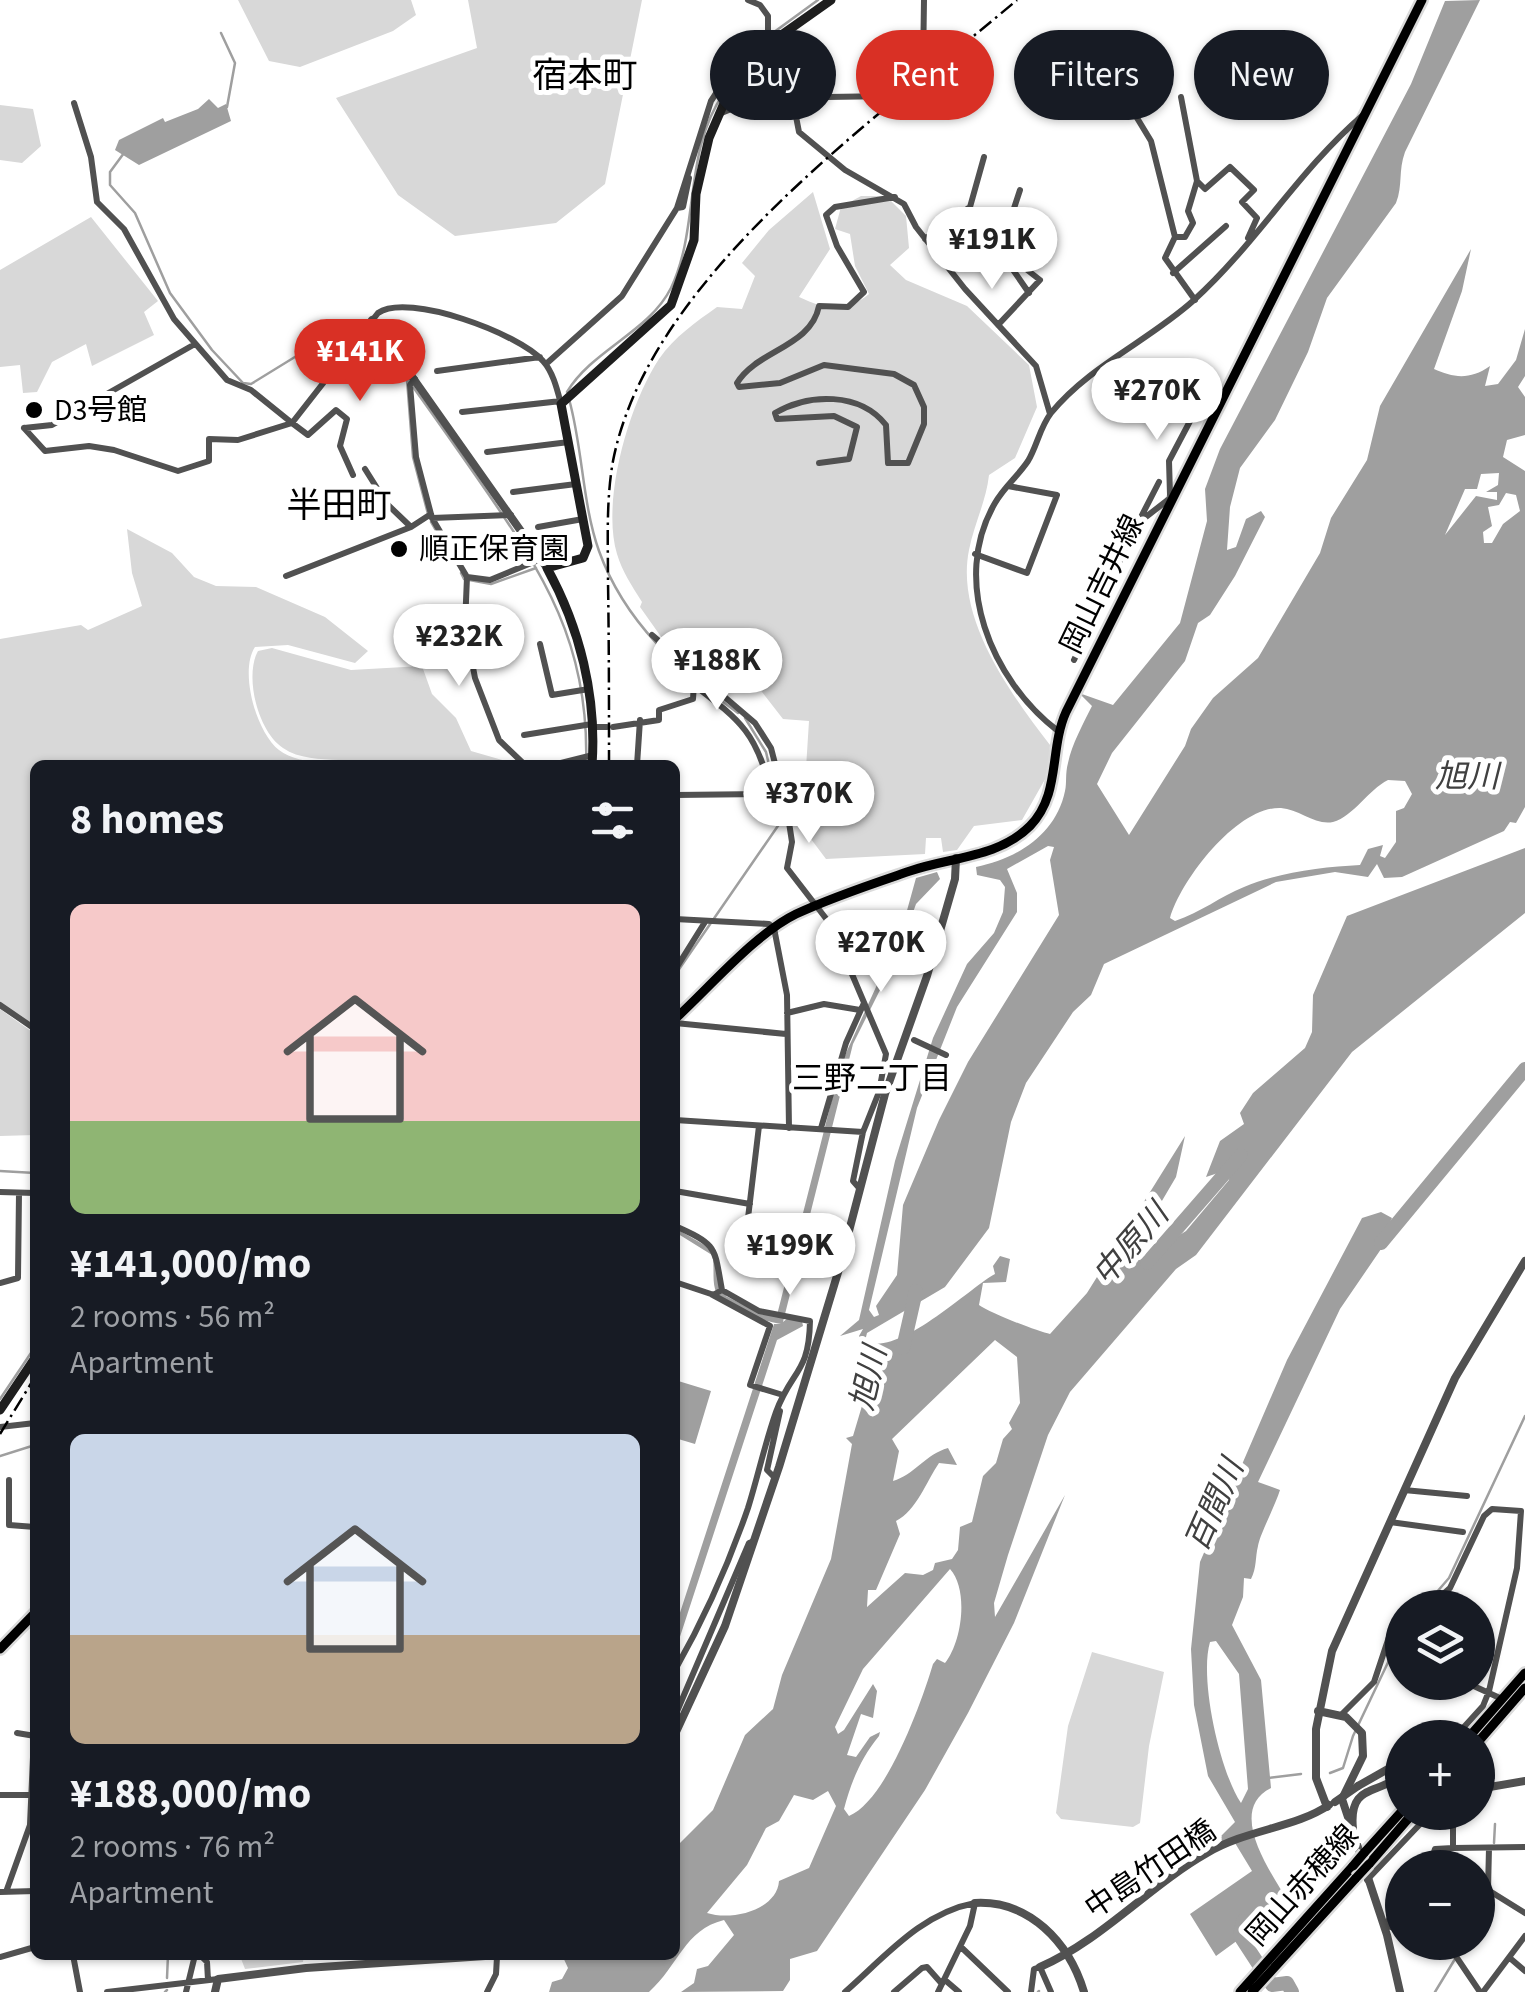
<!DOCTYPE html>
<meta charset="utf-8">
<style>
:root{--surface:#171b24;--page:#242831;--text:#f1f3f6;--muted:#9ea1a6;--accent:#d93025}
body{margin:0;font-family:"Source Sans 3","Noto Sans JP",sans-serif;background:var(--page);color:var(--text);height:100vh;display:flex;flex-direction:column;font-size:38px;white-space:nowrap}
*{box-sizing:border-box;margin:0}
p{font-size:32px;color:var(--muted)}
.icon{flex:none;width:55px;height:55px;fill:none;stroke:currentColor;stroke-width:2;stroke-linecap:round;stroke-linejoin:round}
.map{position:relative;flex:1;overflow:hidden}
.drawer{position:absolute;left:30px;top:760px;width:650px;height:1200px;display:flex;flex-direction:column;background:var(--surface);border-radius:15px;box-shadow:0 2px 8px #0004}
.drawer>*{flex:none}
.hud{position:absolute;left:710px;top:30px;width:665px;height:90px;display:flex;gap:20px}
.buttons{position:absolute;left:1385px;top:1590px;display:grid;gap:20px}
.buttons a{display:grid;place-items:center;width:110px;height:110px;border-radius:50%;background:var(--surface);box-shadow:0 2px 8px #0004;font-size:50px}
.price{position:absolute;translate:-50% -85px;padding:0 22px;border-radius:35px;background:#fff;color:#222;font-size:32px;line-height:65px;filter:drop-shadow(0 2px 5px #0008)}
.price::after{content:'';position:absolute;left:50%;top:60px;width:30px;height:22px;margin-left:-15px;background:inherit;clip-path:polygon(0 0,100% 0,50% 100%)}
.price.current{background:var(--accent);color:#fff}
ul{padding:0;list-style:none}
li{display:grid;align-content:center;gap:20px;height:530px;padding:0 40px}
li span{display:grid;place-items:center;height:310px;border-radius:15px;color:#555}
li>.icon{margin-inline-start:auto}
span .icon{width:180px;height:180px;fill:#fffc;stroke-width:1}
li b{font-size:42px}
h2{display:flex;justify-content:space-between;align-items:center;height:120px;padding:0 40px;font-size:42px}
.chip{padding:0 35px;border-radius:45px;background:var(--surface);box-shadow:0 2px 8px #0004;font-size:35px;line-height:90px}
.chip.current{background:var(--accent);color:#fff}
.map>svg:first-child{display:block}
.green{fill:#d8d8d8}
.water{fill:#9f9f9f;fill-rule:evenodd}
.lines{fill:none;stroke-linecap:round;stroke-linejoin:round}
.stream{stroke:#9f9f9f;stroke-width:2.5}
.river{stroke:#9f9f9f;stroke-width:14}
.primary-casing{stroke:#dbdbdb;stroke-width:14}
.minor{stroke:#515151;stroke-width:6}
.tertiary{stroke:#515151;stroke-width:8}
.secondary{stroke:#1e1e1e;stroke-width:9}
.primary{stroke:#000;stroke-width:9}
.rail{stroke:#000;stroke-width:2.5;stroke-dasharray:15 5 2.5 5;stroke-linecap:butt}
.primary-bridge-casing{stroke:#dbdbdb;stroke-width:14;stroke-linecap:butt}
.tertiary-bridge{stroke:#515151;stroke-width:8}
.primary-bridge{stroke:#000;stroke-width:9}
.poi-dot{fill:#000;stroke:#fff;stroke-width:4}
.labels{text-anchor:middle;stroke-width:10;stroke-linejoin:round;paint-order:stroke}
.poi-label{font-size:30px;fill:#000;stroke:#fff;text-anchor:start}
.street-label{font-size:30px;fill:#000;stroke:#fff}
.water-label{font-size:32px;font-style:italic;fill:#404040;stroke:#fff}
.neighbourhood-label{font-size:32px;fill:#000;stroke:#fff}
.quarter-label{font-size:35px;fill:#000;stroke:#fff}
</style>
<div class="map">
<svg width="1525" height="1992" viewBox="0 0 1525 1992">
<rect width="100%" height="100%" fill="#fff"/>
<path class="green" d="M238,0h173l5,15 -23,16 -93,36 -31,-6z
M468,0h174l-37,184 -49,39 -101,13 -57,-41 -62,-97 141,-50z
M0,105l33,4 8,37 -19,17 -22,-3z
M813,192l17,57 -31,48c28,13 45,17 70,-3l-14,-28 -5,-32 -15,-5 6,-22 20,-11h25l20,20 3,32 -19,17 16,15 61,26 62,59 8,42 -22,51 -26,17c-3,27 -15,49 -20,75 -14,69 42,144 81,195l-2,29 -26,46 -48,6 -17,24 -14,2 -2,-14h-15l-1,16 -99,5 -15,-20 11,-28 -17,-27 4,-63 -26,-2 -31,-40 -27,-21 9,-8 -16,-14 -25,33 -24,-21 -29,-41 2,-5c-10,-16 -20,-31 -25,-48 -16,-53 12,-150 42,-195 15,-22 37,-37 58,-52l25,2 13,-33 -13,-13 27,-33z
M91,217l67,84 -14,11 10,23 -62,31 -6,-22 -34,18 -15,30 -14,1 -3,-28 -20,2v-97z
M127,529l45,24 22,24 22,9 40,1 69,30 43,34 -13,12 -67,-18 -33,2c-16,24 1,85 24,103 12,10 32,11 47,15h-291v261l-35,-23v-364l81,-14 7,5 54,-24 -10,-33z
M272,648l79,22 71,-4 10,28 24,24 15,33 49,14h-180l-1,-5c-19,-1 -40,-1 -56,-12 -25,-16 -39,-72 -25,-97z
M0,1009l35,25v101l-35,1z
M1092,1652l72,20 -15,74 -9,77 -7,4 -72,-8 -5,-6 12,-87z
M304,1955l-1,7 -58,7 -5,-13z"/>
<path class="water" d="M1480,0l-75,152c-7,19 -2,33 -9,51l-69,95 -19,54 -33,68 -35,48 -10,39 -3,43 9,-3 10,-28 15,-8 4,6 -30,59 -25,39 -12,8 -13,38 -73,92 -15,31 32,51 56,-89 6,-17 22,-31 45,-40 62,-105 11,-35 36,-58 13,-54 91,-157 -9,42 -28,78c18,8 35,12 56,-3l-5,20 13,-2 18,-24 9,-31v47l-7,11 7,10v38l-18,5 -4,17 22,14v336l-9,16 -6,-1 -6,9 -102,46 -18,1 -7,-14 -9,13 -33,-5 -59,10 -172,82 -13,31 -18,17 -47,71 -15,39 -22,106 -44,59 -78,46 -2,8c33,17 104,-53 130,-67l-2,-8 7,-10 10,3 -4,23 -23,1 -4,22c11,8 60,27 71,29l37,-41 98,-157 -9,41 -40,68 1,8 8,4 41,-26 43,-51 1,-11 -24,8 14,-36 24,-17 -4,-11 13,-20 52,-45 7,-16 1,-37 34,-79 178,-68v65l-173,139 -156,203 -20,14 -106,123 -22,43 -40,120 -14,48 1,14 70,-122 -51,128 -46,90 -43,77 -108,161 -27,8v21l-7,11 -102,1 13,-9 3,-14 11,-3 26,-31 -10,-15c-40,10 -45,45 -75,72h-100l3,-10 10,-3 6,-11 -6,-13h113v-107l38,-38 32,-75 28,-26 9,-34 49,-116 21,-115 -6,-6 7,-2 17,-57 -11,-43 4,-7 -23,7 19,-16 36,-159 38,-123 34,-74 27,-31 9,-21 2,-25 -5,-7 -23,-5 -1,-8c40,-8 80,-32 89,-76 2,-8 0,-17 3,-28 4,-19 15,-39 24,-57l-13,-13 34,12 67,-82 27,-102 -2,-32 15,-40 191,-365 34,-83zM1499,473l-1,12 -12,7h11v8l-21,-4 -31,39 20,-46h12l4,-15zM1506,493l10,2 4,16 -17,13 -11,19h-8l-1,-11 9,-6 -4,-19 11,-2zM1388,780l17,1 7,13 -8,14 -8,3v31l-11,16 -5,-2 3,-11 -15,4 -8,16c-37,2 -81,7 -116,22 -23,9 -44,26 -69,34l-5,-3c11,-38 67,-112 111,-110 18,1 35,18 52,14 21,-6 35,-32 55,-42zM1048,846l6,1 -4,13 9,55 -91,147 -29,58 -36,85 -6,70 -21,31 3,9 -5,2 -5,-7 48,-202 40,-101 60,-95v-19l-10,-24zM995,1340l22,17 3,46 -11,20 3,6 -9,10 -7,24 -13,13 -11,46 -12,5 -2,23 -6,9 -17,4 -2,7 -10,5 -18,-2 -38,34 1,-17h8l24,-56 -4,-13c21,-11 30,-39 43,-58l18,2 -9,-17c-22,6 -34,27 -55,33l6,-30 -7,-12zM950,1569c19,21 12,73 -5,94l-8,-4 -4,5c-11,37 -46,136 -84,152l-5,-7c7,-27 17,-51 35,-73l1,-4 -10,5 -14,20 -9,-2 14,-41 12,4 4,-27 -4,-7 -29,46 -6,4 -3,-7 28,-58zM828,1791l8,15 -27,62 -30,13c-2,29 -47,40 -72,32l40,-48 19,-37 13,-7 15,-26 19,5z
M209,99l9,9 8,-4 5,17 -92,44 -24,-15 4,-10 44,-22 2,4 33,-13z
M937,872l3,7 -24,25 -17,48 -46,92 -70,278 5,-4 14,3 1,5 -26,14 -102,312v-24l99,-304h7c-17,-3 -60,-15 -66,-35 -3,-11 0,-23 -3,-34l-37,-23v-4l38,22 13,46 33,17 18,2 64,-251 60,-132 15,-54z
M1381,1212l11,6 -4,9 4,6 -52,76 -82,173 22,8c-5,16 -20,44 -22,56 -3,12 -1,21 -7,33l-7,-1 -1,19 -11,28 29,55 10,108c-46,23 2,87 18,115l-73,53 -26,-42 62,-43 -17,-28 -13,-2 -2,-4 15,-15 -27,-46 -14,-71 -3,-56 9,-87 87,-202 75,-142zM1216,1641l23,33 9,115 -7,14c-21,-31 -42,-124 -31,-161z
M675,1380l36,11 -16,53 -20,-6z"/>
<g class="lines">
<path class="stream" d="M221,33l14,30 -8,44
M753,57l2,-11 63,-46
M124,153l-14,19v13l25,28 35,80 42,57 31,33 8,1 52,-32 77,-10c34,45 66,91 98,137 66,95 112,166 108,286
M407,380l6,77 15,57
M567,392c25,-42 82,-60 104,-104 29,-61 12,-137 53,-195
M569,399c14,50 13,104 30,152 26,72 80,119 139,162
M431,522l23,40
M461,573l3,6 27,5 45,-16
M675,975l107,-155 -16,-68 -21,-34
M0,1171l35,2
M0,1399l35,-52
M0,1456l35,-11
M1423,1608l26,-30 76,-162
M1330,1773l13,-5 10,-32 49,-103
M1268,1778l33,-4
M1494,1843l1,-19
M1478,1887l6,-4
M1454,1942l3,12
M167,1978l1,-23
M165,1992l2,-2
M1038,1992l1,-1
M1435,1992l20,-33"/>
<path class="river" d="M1381,1243l144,-174
M1147,1263l94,-108
M903,1348l13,-57
M1243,1921l-3,15 32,49 15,-2 5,9"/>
<g class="primary-casing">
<path id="primary" d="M675,1019c34,-31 80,-85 121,-105 36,-17 76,-30 114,-43 40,-14 88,-13 120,-45 31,-32 19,-76 36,-114l356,-712
M0,1649l35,-36
M1468,1738l57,-65
M1478,1742l47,-54
M1364,1853l38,-42
M1369,1864l45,-52
M1240,1992l113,-126
M1252,1992l104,-114"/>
</g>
<path class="minor" d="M748,0l12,5 8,11v15l17,29 14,72 46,38 59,34 12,23 49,62 71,77 14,48
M74,103l17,54 6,45 27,27 50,90 53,61 24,10 41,33 86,-110c30,-21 142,21 165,48 10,11 14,28 18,43
M1131,108l20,33 24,96 -10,21 30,42
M719,114l39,-16 134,-2 31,-28 1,-68
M1197,181l8,8 25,-22 24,23 -12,12 15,16 -9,20
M1020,190l-20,61 29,42
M677,208l6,-1 6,-29
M1175,237h10l8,-14 -5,-12 9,-30 -16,-84
M925,239l45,-32 14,-50
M1173,273l53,-47
M998,325l42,-45 -14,-11
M546,364l76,-68 55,-88 34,-107 21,-32
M437,371l103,-14
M415,379l-5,6 6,72 16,61 35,59 -2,48 10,53 24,62 26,25
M462,412l99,-11
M24,428l21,23 44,-5 25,4 64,21 31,-10v-22l29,1 54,-17 16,12 28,-25 11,9 -7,27 13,29
M24,428l28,-3 143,-81
M487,452l82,-10
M819,463l30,-4 8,-32 -23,-11 -57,3 -2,-6c34,-20 85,-21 111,12l2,38h20l16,-39v-17l-10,-22 -20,-11 -70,-9 -44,18 -41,4 -2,-4c20,-33 74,-36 82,-77l29,1 16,-15 -27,-46 -11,-31 9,-8 60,-10
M365,469l22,35 24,23
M513,492l63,-8
M1170,495l-1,-34 29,-55
M1141,517l18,-35
M432,518l79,-3
M538,527l45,-8
M975,554l52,19 30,-78 -49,-9
M286,576l125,-49 20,-13
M467,577l23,3 51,-21
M652,635l103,88 16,25 17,66
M540,644l12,51 37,-6
M1074,660l64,-137 35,-27
M694,685c47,36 64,49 77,109
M593,727h14
M613,727l46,-7v-10l34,-11 1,-15
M1058,731c-67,-51 -108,-151 -63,-228 9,-16 23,-27 33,-42 9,-15 12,-34 23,-48 38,-47 99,-73 143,-113 62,-56 105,-130 169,-185
M524,735l68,-11
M553,765l40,-10
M637,765l3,-45
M807,788l-19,28 4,26 -5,26 44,57 55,129 -7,38
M675,795l99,-1
M675,919l94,5 5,4 13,67 2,133
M675,970l30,-48
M0,1005l35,24
M787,1013l37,-9 36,6
M675,1023l111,11
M914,1040l32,15
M675,1120l188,12
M759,1126l-11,92 49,11
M821,1128l25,-85 18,-40
M860,1189l-7,-8 10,-49 16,-40
M675,1191l75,13
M0,1192l35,1
M675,1226c44,19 39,22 47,64
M675,1282l36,12 59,32 -20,59 33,10
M0,1283l18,-5 1,-85
M0,1427l35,-4
M775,1478l-8,-8 13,-59
M9,1480v45l26,2
M1404,1490l63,6
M1390,1522l73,10
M1428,1608l22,-20 34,-72 8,-7 29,2
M675,1670c29,-51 54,-107 73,-162 10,-32 17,-65 28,-96 16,-43 33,-38 34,-91l-51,-10 -37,-21 -9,5
M1465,1682l37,17
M1341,1715l33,-33 15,-45 13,-8
M675,1716l74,-173 5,-2
M17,1733l18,3
M1454,1738l29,-32 6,-15 28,-123 4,-57
M0,1795h35
M1478,1810l9,-22
M1453,1815v33l72,-1
M1489,1848l-1,42 37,23
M1429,1868l6,-19 18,-1
M1367,1880l56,-59 50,-9
M0,1892l35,-1
M6,1892l24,-67 4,-90
M1384,1925l18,5
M1387,1926l15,-49
M1437,1942l16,10 27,40
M961,1947l47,45
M73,1955l7,37
M200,1955l7,7 1,18
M0,1957l35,-10
M1511,1959l14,12
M1040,1967l11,25
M945,1980l14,12
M107,1992l111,-13
M186,1992l9,-37
M487,1992l9,-18 1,-17
M845,1992c40,-35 76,-79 130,-89l-5,23 -32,66
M894,1992l28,-24 5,-1 15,17
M1031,1992l3,-23 6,-2
M1483,1992l42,-56"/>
<path class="tertiary" d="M372,320l175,248
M1318,1711l28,6 16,16 1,23 -21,43 45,136 13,57
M675,1734l50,-108 54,-159 60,-198 46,-175 42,-118 28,-97 1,-21
M1358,1786l44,-25
M1478,1789l47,-8
M1327,1807l-11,-29v-49l16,-78 123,-273 70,-117
M1353,1829c-5,-49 29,-32 49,-57
M975,1903c54,-3 94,39 109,89
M1040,1967c62,-27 109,-81 167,-114 41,-24 88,-25 122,-48
M215,1992l3,-13 88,-11 194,-13"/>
<path class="secondary" d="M592,765c5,-68 -12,-137 -45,-197l36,-10 5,-12 -27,-142 110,-99 23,-65 2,-46 13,-56 19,-44 45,-53 58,-41
M0,1410l35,-52"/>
<use href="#primary" class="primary"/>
<path class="rail" d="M609,765c0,-61 0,-122 -1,-183 0,-40 -2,-82 5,-121 36,-185 266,-344 404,-461
M0,1434l35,-57"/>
<g class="primary-bridge-casing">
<path id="primary-bridge" d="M1353,1866l11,-13
M1356,1878l13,-14"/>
</g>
<path class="tertiary-bridge" d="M1335,1802l23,-16"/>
<use href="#primary-bridge" class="primary-bridge"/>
</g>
<g class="poi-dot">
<circle cx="34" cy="410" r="10"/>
<circle cx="399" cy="549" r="10"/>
</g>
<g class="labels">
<g class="poi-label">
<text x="54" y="420">D3号館</text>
<text x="419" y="559">順正保育園</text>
</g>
<g class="street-label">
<text transform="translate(1102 584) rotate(-64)" y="10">岡山吉井線</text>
<text transform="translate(1150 1869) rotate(-34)" y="10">中島竹田橋</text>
<text transform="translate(1302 1885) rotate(-48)" y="10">岡山赤穂線</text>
</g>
<g class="water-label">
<text x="1467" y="787">旭川</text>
<text transform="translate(1130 1244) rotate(-49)" y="11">中原川</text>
<text transform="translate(868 1378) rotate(-77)" y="11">旭川</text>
<text transform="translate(1214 1505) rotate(-66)" y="11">百間川</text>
</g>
<g class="neighbourhood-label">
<text x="872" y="1089">三野二丁目</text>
</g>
<g class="quarter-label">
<text x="585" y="87">宿本町</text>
<text x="339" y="517">半田町</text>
</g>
</g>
</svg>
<div class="buttons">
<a><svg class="icon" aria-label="layers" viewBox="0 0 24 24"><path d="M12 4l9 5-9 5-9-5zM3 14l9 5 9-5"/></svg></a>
<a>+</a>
<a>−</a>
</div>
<b class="price" style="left:992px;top:292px">¥191K</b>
<b class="price current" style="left:360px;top:404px">¥141K</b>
<b class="price" style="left:1157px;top:443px">¥270K</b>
<b class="price" style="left:459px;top:689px">¥232K</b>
<b class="price" style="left:717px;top:713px">¥188K</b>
<b class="price" style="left:809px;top:846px">¥370K</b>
<b class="price" style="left:881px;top:995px">¥270K</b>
<b class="price" style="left:790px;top:1298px">¥199K</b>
<div class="hud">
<a class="chip">Buy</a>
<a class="chip current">Rent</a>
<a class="chip">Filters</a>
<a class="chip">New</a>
</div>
<section class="drawer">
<h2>8 homes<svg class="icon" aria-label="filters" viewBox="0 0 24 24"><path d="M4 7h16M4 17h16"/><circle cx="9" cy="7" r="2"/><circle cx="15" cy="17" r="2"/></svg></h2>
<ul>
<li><span style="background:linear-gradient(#f6c9c9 70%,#8fb573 0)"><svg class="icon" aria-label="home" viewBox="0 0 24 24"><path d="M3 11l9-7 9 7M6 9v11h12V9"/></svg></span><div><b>¥141,000/mo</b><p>2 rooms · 56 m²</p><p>Apartment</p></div></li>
<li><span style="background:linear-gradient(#c9d6e8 65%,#b9a48a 0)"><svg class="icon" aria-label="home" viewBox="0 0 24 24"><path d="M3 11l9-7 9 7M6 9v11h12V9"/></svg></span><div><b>¥188,000/mo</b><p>2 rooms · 76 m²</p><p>Apartment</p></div></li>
</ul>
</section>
</div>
